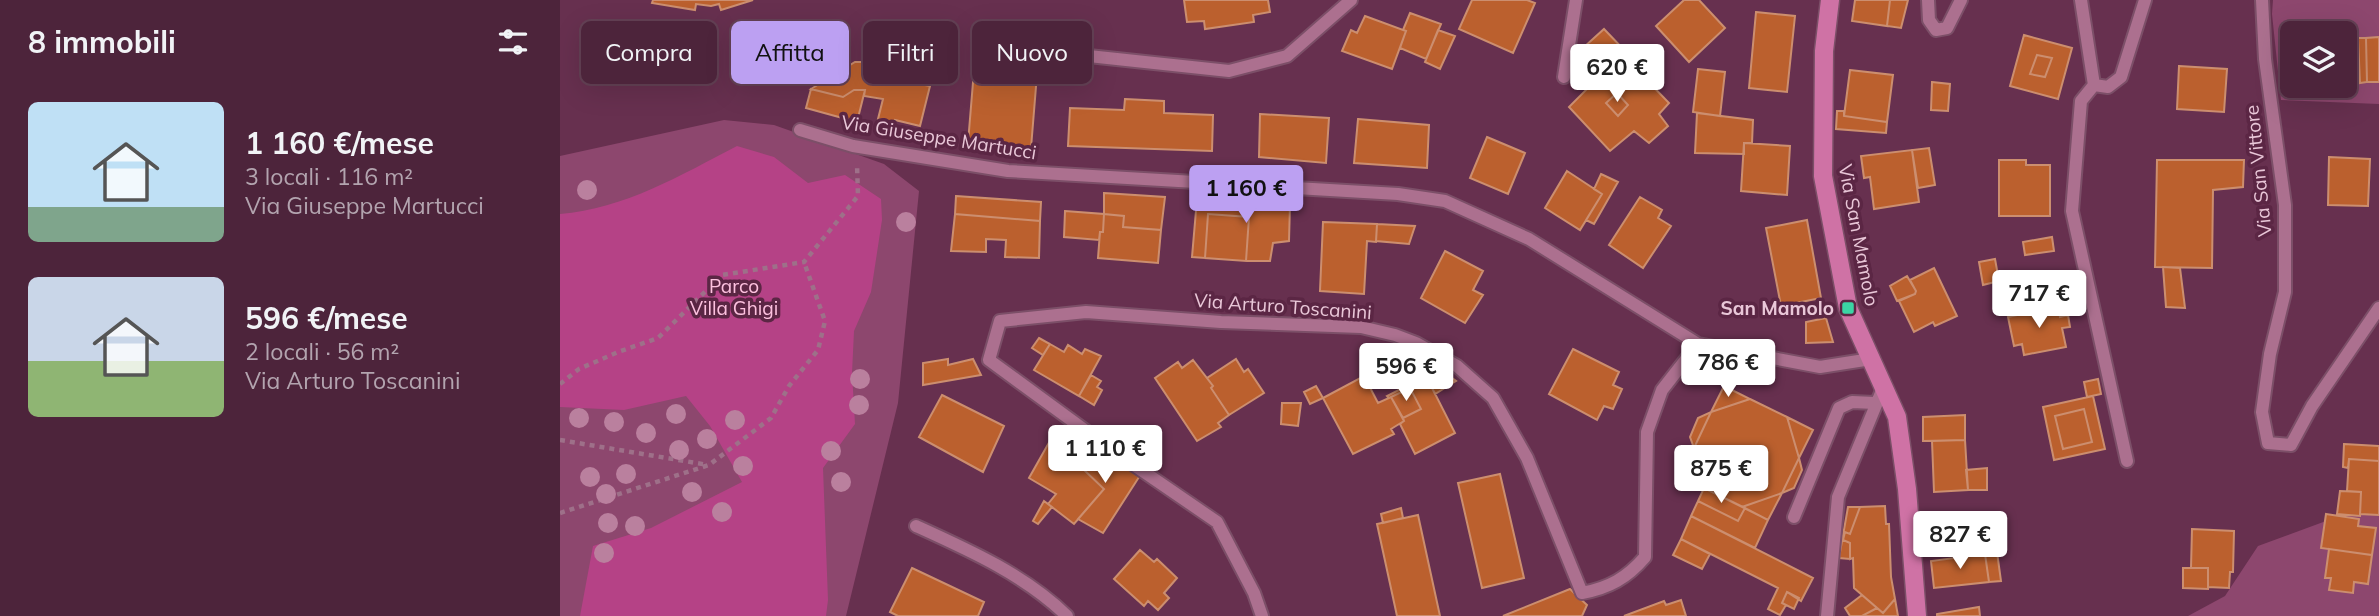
<!DOCTYPE html>
<html lang="it">
<meta charset="utf-8">
<style>
:root{--surface:#4d243b;--page:#573046;--text:#f1f3f6;--muted:#b3a4af;--line:#644155;--accent:#bca0f2}
body{margin:0;font-family:Mulish,sans-serif;background:var(--page);color:var(--text);height:100vh;display:flex;flex-direction:column;font-size:26px;white-space:nowrap}
*{box-sizing:border-box;margin:0}
p{font-size:23px;color:var(--muted)}
.icon{flex:none;width:38px;height:38px;fill:none;stroke:currentColor;stroke-width:2;stroke-linecap:round;stroke-linejoin:round}
.map{position:relative;flex:1;overflow:hidden}
.panel{display:flex;flex-direction:column;background:var(--surface);width:560px}
.panel>*{flex:none}
.hud{position:absolute;left:21px;top:21px;width:665px;height:63px;display:flex;gap:14px}
.controls{position:absolute;left:1720px;top:21px;display:grid;gap:14px}
.controls a{display:grid;place-items:center;width:77px;height:77px;border-radius:10px;background:var(--surface);box-shadow:0 7px 28px #0002,0 0 0 2px var(--line);font-size:35px}
.price{position:absolute;translate:-50% -60px;padding:0 16px;border-radius:7px;background:#fff;color:#222;font-size:23px;line-height:46px;filter:drop-shadow(0 2px 4px #0008)}
.price::after{content:'';position:absolute;left:50%;top:42px;width:21px;height:16px;margin-left:-10px;background:inherit;clip-path:polygon(0 0,100% 0,50% 100%)}
.price.on{background:var(--accent);color:#111}
ul{padding:0;list-style:none}
li{display:flex;align-items:center;gap:21px;height:175px;padding:0 28px}
li span{display:grid;place-items:center;flex:none;width:196px;height:140px;border-radius:10px;color:#555}
li>.icon{margin-inline-start:auto}
span .icon{width:84px;height:84px;fill:#fffc;stroke-width:1}
li b{font-size:30px}
h2{display:flex;justify-content:space-between;align-items:center;height:84px;padding:0 28px;font-size:30px}
.chip{padding:0 24px;border-radius:10px;background:var(--surface);box-shadow:0 7px 28px #0002,0 0 0 2px var(--line);font-size:24px;line-height:63px}
.chip.on{background:var(--accent);color:#111}
main{display:flex;flex:1;min-height:0}
.map>svg:first-child{display:block}
.green{fill:#8d476e;fill-rule:evenodd}
.forest{fill:#b54286}
.building{fill:#bb602e;stroke:#cc8e6f;stroke-width:2;fill-rule:evenodd}
.lines{fill:none;stroke-linecap:round;stroke-linejoin:round}
.minor-casing{stroke:#7c4f68;stroke-width:16}
.major-casing{stroke:#7c4f68;stroke-width:21}
.path{stroke:#9e7089;stroke-width:4.5;stroke-dasharray:5 5;stroke-linecap:butt}
.minor{stroke:#ac708f;stroke-width:12}
.major{stroke:#cf72a5;stroke-width:18}
.tree{fill:#ba809e}
.poi-dot{fill:#3bd4a4;stroke:#5b2644;stroke-width:2.5}
.labels{text-anchor:middle;stroke-width:7;stroke-linejoin:round;paint-order:stroke}
.street-label{font-size:19px;fill:#e9c7d8;stroke:#5b2644}
.park-label{font-size:19px;fill:#fdc1df;stroke:#5b2644}
.poi-label{font-size:19px;font-weight:bold;fill:#e9c7d8;stroke:#5b2644;text-anchor:end}
</style>
<main>
<section class="panel">
<h2>8 immobili<svg class="icon" aria-label="filters" viewBox="0 0 24 24"><path d="M4 7h16M4 17h16"/><circle cx="9" cy="7" r="2"/><circle cx="15" cy="17" r="2"/></svg></h2>
<ul>
<li><span style="background:linear-gradient(#bfe0f5 75%,#7fa58c 0)"><svg class="icon" aria-label="home" viewBox="0 0 24 24"><path d="M3 11l9-7 9 7M6 9v11h12V9"/></svg></span><div><b>1 160 €/mese</b><p>3 locali · 116 m²</p><p>Via Giuseppe Martucci</p></div></li>
<li><span style="background:linear-gradient(#c9d6e8 60%,#8fb573 0)"><svg class="icon" aria-label="home" viewBox="0 0 24 24"><path d="M3 11l9-7 9 7M6 9v11h12V9"/></svg></span><div><b>596 €/mese</b><p>2 locali · 56 m²</p><p>Via Arturo Toscanini</p></div></li>
</ul>
</section>
<div class="map">
<svg width="1819" height="616" viewBox="0 0 1819 616">
<rect width="100%" height="100%" fill="#67304f"/>
<path class="green" d="M1713,0h106v104l-98,-4 -9,-86zM1732,33h53v53h-53z
M164,120l50,5 110,39 35,27 -21,212 -52,213h-286v-460z
M1819,507v109h-191l37,-20 33,-50 68,-25z"/>
<path class="forest" d="M177,146l37,11 34,26 37,-8 36,24 1,21 -11,72 -17,39 -2,42 3,51 -32,44 5,132 -2,16h-246l13,-70 58,-18 91,-46 -32,-56 -24,-30 -62,14 -64,-3v-193c64,-5 121,-39 177,-68z"/>
<path class="building" d="M93,0h100l-32,10 -2,-6 -8,2 -15,-2 -1,6 -43,-7z
M624,0h84l2,12 -17,3 1,7 -49,7 -1,-8 -17,1z
M912,0h55l8,3 -22,50 -54,-24z
M1124,0h15l26,28 -36,34 -33,-36z
M1295,0h35l-3,26 -35,-5z
M1330,0h18l-7,28 -14,-2z
M1196,12l39,4 -8,76 -38,-4z
M850,13l31,11 -15,35 -26,-11 6,-17 -3,-1z
M805,16l41,15 -14,38 -50,-18 9,-21 6,3z
M1044,29l22,23 2,-2 17,17 -6,5 30,31 -10,11 9,12 -19,17 -15,-12 -24,20 -41,-44 25,-25 -21,-25zM1057,93l11,12 -10,11 -12,-13z
M878,30l17,6 -15,33 -15,-7z
M1464,35l48,13 -14,51 -48,-13zM1477,55l15,3 -7,19 -15,-3z
M1819,37v45h-12l-1,-44z
M1798,38h8l1,44 -7,1z
M352,40l28,6 -10,40 -24,-5 2,-6 -19,-2 6,-28 14,3z
M1477,55l15,3 -7,19 -15,-3z
M415,58l63,4 -7,86 -63,-5z
M295,62h18v20l14,2 2,-11 19,2 -2,6 24,5 -10,40 -25,-6 -1,3 -16,-4 5,-20 -19,-3 1,-6h-11l-11,7 -32,-8z
M1619,66l48,3 -3,43 -47,-3z
M1138,69l27,3 -5,44 -27,-4z
M1290,70l43,5 -6,47 -43,-6z
M1372,82l18,2 -2,27 -17,-1z
M251,89l32,8 11,-7h11l-8,32 -51,-14z
M1057,93l11,12 -10,11 -12,-13z
M565,99l39,2v12l49,2 -1,36 -144,-5 2,-38 54,2z
M1277,111h7v5l43,6 -1,11 -50,-4z
M1137,113l56,7 -1,23h-8v11l-49,-1z
M700,114l69,4 -3,45 -67,-6z
M798,119l71,6 -2,43 -73,-5z
M927,137l38,16 -17,41 -38,-16z
M1184,143l46,3 -3,49 -46,-4z
M1369,148l6,37 -17,3 -6,-38z
M1352,150l7,52 -45,7 -4,-32 -6,1 -3,-22z
M1769,157l41,2 -2,47 -40,-1z
M1439,160h27v5h24v51h-51z
M1597,160h87l-1,27 -30,3 -1,78 -57,-1z
M1007,171l35,23 -22,36 -35,-22z
M1041,174l17,8 -24,42 -8,-4 16,-26 -8,-5z
M544,193l61,4 -4,33 -38,-3 1,-11 -20,-2z
M396,196l85,6 -1,19 -85,-7z
M1080,197l22,13 -4,8 13,8 -28,42 -34,-23z
M637,199l93,5 -1,37 -16,2 -3,18h-24l3,-44 -41,-3 -3,44 -13,-1z
M505,211l39,3 -1,18h-3l-1,8 -35,-3z
M395,214l85,7 -1,37 -34,-1 1,-17 -20,-1v13l-35,-1z
M544,214l20,2 -1,11 38,3 -3,33 -60,-5 2,-26h3z
M648,214l41,3 -3,44 -41,-3z
M1247,220l14,78 -40,8 -15,-78z
M763,222l54,2 -1,18 -9,-1 -3,53 -44,-3z
M817,224l38,2 -6,18 -33,-3z
M1492,237l2,14 -29,4 -2,-13z
M885,251l38,20 -10,19 10,5 -18,28 -44,-25z
M1435,259l4,22 -16,4 -4,-23z
M1603,267l17,1 5,40 -19,-1z
M1374,268l23,48 -22,10 -2,-4 -19,10 -15,-31 16,-7 1,-3 -6,-11z
M1347,276l9,15 -1,3 -18,7 -7,-15z
M1498,304l2,13 8,-2 2,12 -8,1 4,19 -42,8 -2,-11 -8,2 -6,-29 37,-8 -1,-2z
M1266,318l7,24 -27,1v-21z
M479,338l11,6 -7,11 -11,-7z
M490,344l14,8 4,-7 14,9 3,-5 16,7 -22,40 -45,-26z
M1013,349l46,23 -6,13 9,4 -9,20 -9,-3 -7,14 -48,-26z
M388,359v6l25,-6 8,16 -58,10v-22z
M676,359l8,13 4,-3 16,24 -35,22 -18,-27 2,-2 -6,-8z
M633,360l20,26 -2,2 18,27 -11,8 3,4 -24,14 -42,-63 23,-16 4,6z
M880,369l16,12 -21,13 -9,-18z
M531,375l10,6 -4,6 5,3 -8,15 -15,-9z
M804,376l14,27 13,-6 13,24 -13,8 3,5 -41,20 -30,-56z
M866,376l29,57 -40,21 -15,-30 4,-3 -1,-3 18,-9 -11,-21 -21,10 -2,-2z
M1538,379l3,15 -14,3 -3,-15z
M756,386l7,12 -13,6 -6,-12z
M1164,386l26,13 -39,13z
M850,388l11,21 -18,9 -12,-21z
M382,395l62,31 -21,46 -64,-35z
M1533,396l12,53 -51,11 -11,-53zM1524,409l8,33 -29,7 -8,-33z
M1190,399l37,18 12,41 -17,35 -40,14 -36,-18 -12,-41 17,-36z
M722,403h19l-3,23 -17,-2z
M1524,409l8,33 -29,7 -8,-33z
M1151,412l-17,36 -4,-11 8,-19z
M1405,415v25l-42,1v-24z
M1227,417l26,13 -14,28z
M491,439l35,18 -6,9 24,23 -30,35 -26,-20 8,-10 -27,-16z
M514,439l67,35 -38,59 -25,-14 26,-30 -24,-23 6,-9 -18,-9z
M1405,440l3,50 -34,2 -2,-51z
M1784,444l35,2v15l-30,-2 -1,9 -5,-1z
M1134,448l12,41 -26,-12z
M1239,458l3,12 -8,18 -12,5z
M1789,459l30,2v54l-19,-1 1,-22 -14,-1z
M1427,468v22h-19l-2,-20z
M940,474l24,104 -42,10 -24,-105z
M1144,488l41,20 -7,13 -40,-20z
M1780,491l21,1 -1,24 -23,-2z
M1222,493l-14,27 -26,-13z
M484,501l8,6 -14,17 -5,-3z
M1138,501l40,20 7,-13 23,12 -13,28 -64,-32z
M1325,506l1,18h3l2,53 4,22 -12,14 -29,-25 -1,-30 -3,1v-16l-7,-3 2,-8 5,2 10,-27z
M1288,507h12l-10,27 -5,-2 -2,8 7,3v16l-11,-1z
M841,508l2,10 -20,5 -2,-9z
M1766,514l33,5 -1,7 18,2 -4,27 -51,-7z
M858,515l22,101h-43l-20,-92z
M1131,516l122,62 -12,23 -14,-9 -5,11 4,2 -6,10 -12,-6 10,-21 -97,-49z
M1632,529l42,2 -1,41h-3l-1,16 -21,-1v-19h-17z
M1121,539l29,15 -8,15 -29,-14z
M1769,549l43,6 -4,29 -14,-2 -1,11 -24,-3 2,-12h-6z
M580,550l14,12 3,-3 20,19 -13,15 5,5 -11,12 -10,-9 -4,5 -30,-27z
M1437,552l4,29 -12,1 -4,-28z
M1425,554l4,28 -55,6 -3,-27z
M352,568l72,34 -6,14h-80l-8,-4z
M1623,568h25v21l-25,-1z
M1010,589l17,16 -5,11h-79z
M1227,592l12,6 -5,11 -12,-6z
M1302,595l15,13 -15,8h-12l-5,-8z
M1335,599l3,17h-36l15,-8 6,5z
M1121,600l5,16h-62l40,-15 2,4z
M1419,607l1,9h-43v-2z"/>
<g class="lines">
<g class="minor-casing">
<path id="minor" d="M1368,0l1,20 7,10 11,-2 14,-28
M1521,0l13,85 14,2 13,-10 24,-77
M1702,0l3,59 20,146v87l-15,62 -8,58 6,31 23,2 21,-39 67,-98
M510,54l159,17 58,-15 64,-56
M1004,77l12,-77
M1534,85l-13,16 -9,110 55,250
M240,130l53,16 155,25 390,23 47,7 84,38 169,105 122,23 51,-8
M1234,517l45,-109 13,-6 23,1
M356,526c53,24 109,49 151,90
M702,616l-8,-23 -37,-71 -105,-72 -123,-90 11,-39 86,-9 135,10 140,5 34,8 21,8 41,23 36,32 34,60 55,135c27,-5 45,-15 63,-36l2,-125 15,-42 36,-46
M1267,616l11,-119 45,-109"/>
</g>
<g class="major-casing">
<path id="major" d="M1270,0l-6,51 -1,125 25,132 49,109 10,72 10,127"/>
</g>
<path class="path" d="M0,384l19,-15 39,-17 40,-14 64,-63 82,-13 54,-66 -1,-32
M0,440l148,25
M0,513l149,-48 62,-47 18,-32 29,-36 7,-29 -21,-59"/>
<use href="#minor" class="minor"/>
<use href="#major" class="major"/>
</g>
<g class="tree">
<circle cx="27" cy="190" r="10"/>
<circle cx="346" cy="222" r="10"/>
<circle cx="300" cy="379" r="10"/>
<circle cx="299" cy="405" r="10"/>
<circle cx="116" cy="414" r="10"/>
<circle cx="19" cy="418" r="10"/>
<circle cx="175" cy="420" r="10"/>
<circle cx="54" cy="422" r="10"/>
<circle cx="86" cy="433" r="10"/>
<circle cx="147" cy="439" r="10"/>
<circle cx="119" cy="450" r="10"/>
<circle cx="271" cy="451" r="10"/>
<circle cx="183" cy="466" r="10"/>
<circle cx="66" cy="474" r="10"/>
<circle cx="30" cy="477" r="10"/>
<circle cx="281" cy="482" r="10"/>
<circle cx="132" cy="492" r="10"/>
<circle cx="46" cy="494" r="10"/>
<circle cx="162" cy="512" r="10"/>
<circle cx="48" cy="523" r="10"/>
<circle cx="75" cy="526" r="10"/>
<circle cx="44" cy="553" r="10"/>
</g>
<rect class="poi-dot" x="1281" y="301" width="14" height="14" rx="3.5"/>
<g class="labels">
<g class="street-label">
<text transform="translate(379 137) rotate(9)" y="7">Via Giuseppe Martucci</text>
<text transform="translate(1698 171) rotate(-96)" y="7">Via San Vittore</text>
<text transform="translate(1299 235) rotate(79)" y="7">Via San Mamolo</text>
<text transform="translate(723 306) rotate(4)" y="7">Via Arturo Toscanini</text>
</g>
<g class="park-label">
<text x="174" y="293">Parco<tspan x="174" dy="22">Villa Ghigi</tspan></text>
</g>
<g class="poi-label">
<text x="1274" y="315">San Mamolo</text>
</g>
</g>
</svg>
<div class="controls">
<a><svg class="icon" aria-label="layers" viewBox="0 0 24 24"><path d="M12 4l9 5-9 5-9-5zM3 14l9 5 9-5"/></svg></a>
</div>
<b class="price" style="left:1057px;top:104px">620 €</b>
<b class="price on" style="left:686px;top:225px">1 160 €</b>
<b class="price" style="left:1479px;top:330px">717 €</b>
<b class="price" style="left:1168px;top:399px">786 €</b>
<b class="price" style="left:846px;top:403px">596 €</b>
<b class="price" style="left:545px;top:485px">1 110 €</b>
<b class="price" style="left:1161px;top:505px">875 €</b>
<b class="price" style="left:1400px;top:571px">827 €</b>
<div class="hud">
<a class="chip">Compra</a>
<a class="chip on">Affitta</a>
<a class="chip">Filtri</a>
<a class="chip">Nuovo</a>
</div>
</div>
</main>
